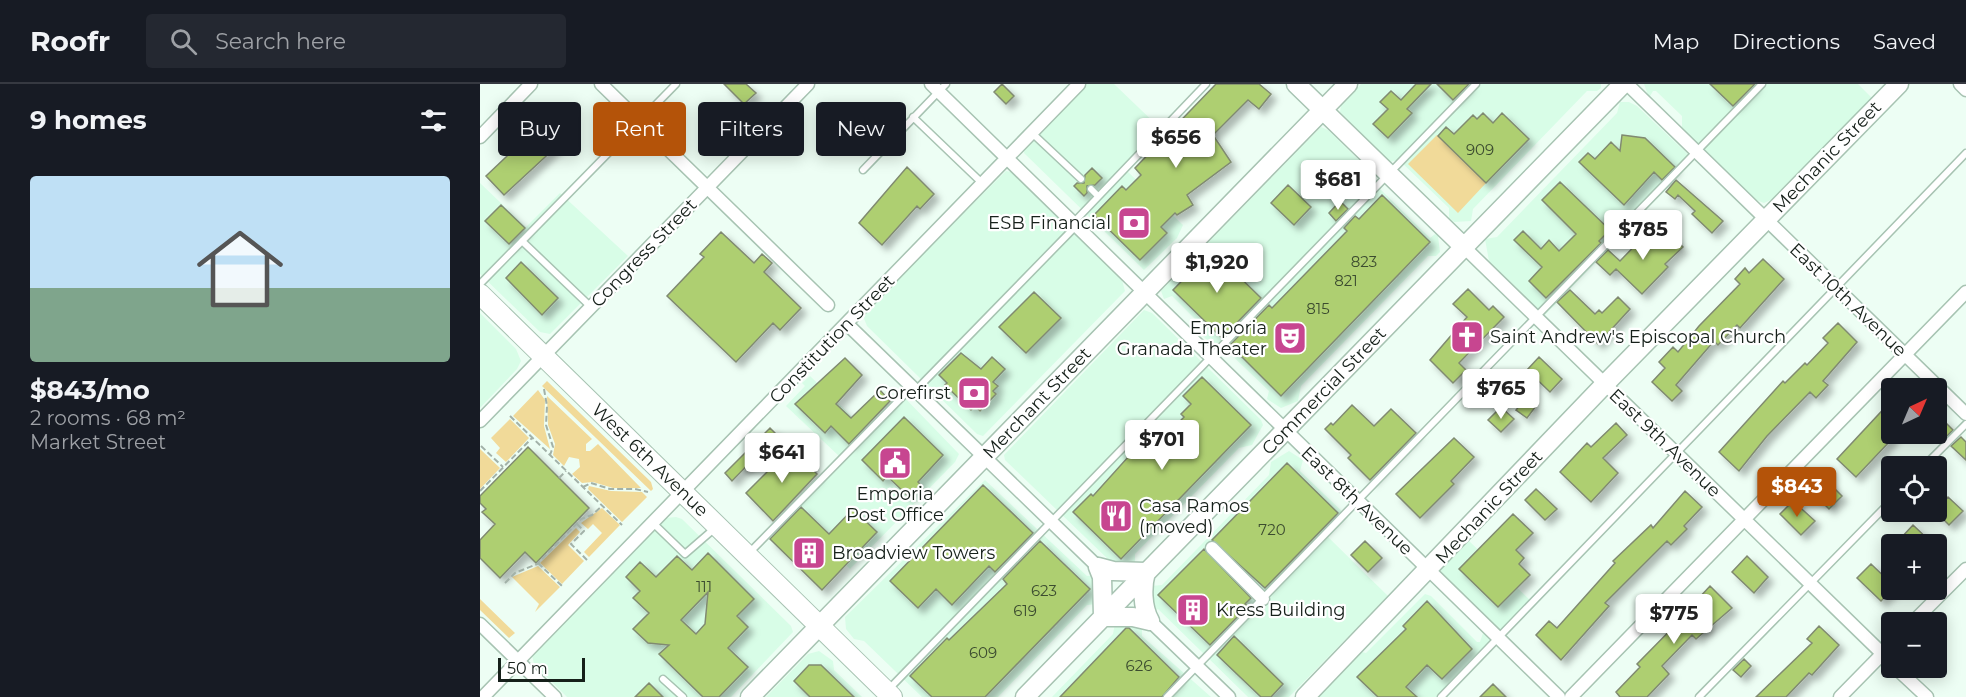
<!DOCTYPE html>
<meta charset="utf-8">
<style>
:root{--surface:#171b24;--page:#242831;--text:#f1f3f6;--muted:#9ea1a6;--line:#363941;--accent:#b45309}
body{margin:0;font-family:Montserrat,sans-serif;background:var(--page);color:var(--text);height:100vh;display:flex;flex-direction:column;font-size:22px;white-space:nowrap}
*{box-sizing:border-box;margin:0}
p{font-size:20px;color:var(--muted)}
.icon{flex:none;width:33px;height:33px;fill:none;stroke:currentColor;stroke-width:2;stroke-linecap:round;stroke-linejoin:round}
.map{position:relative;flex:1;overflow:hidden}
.drawer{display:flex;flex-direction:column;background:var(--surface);width:480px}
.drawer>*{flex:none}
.banner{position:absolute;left:18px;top:18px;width:570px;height:54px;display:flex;gap:12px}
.needle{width:39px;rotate:44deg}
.fabs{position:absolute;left:1401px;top:294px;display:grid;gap:12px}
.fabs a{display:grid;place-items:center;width:66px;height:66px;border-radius:6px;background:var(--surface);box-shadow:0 3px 15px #0003;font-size:30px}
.scale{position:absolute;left:18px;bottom:15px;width:87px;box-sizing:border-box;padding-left:6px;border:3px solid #16201a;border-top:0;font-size:16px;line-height:21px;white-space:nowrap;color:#16201a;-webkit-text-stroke:4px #fff;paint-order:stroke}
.price{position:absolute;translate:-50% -51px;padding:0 14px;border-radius:6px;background:#fff;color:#222;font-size:20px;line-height:39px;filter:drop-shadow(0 2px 3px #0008)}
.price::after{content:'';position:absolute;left:50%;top:36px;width:18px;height:14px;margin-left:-9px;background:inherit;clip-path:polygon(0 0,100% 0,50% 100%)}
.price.on{background:var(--accent);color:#fff}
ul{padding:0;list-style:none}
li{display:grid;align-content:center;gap:12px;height:318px;padding:0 30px}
li span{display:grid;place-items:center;height:186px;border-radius:6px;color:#555}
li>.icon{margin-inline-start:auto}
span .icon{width:108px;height:108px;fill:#fffc;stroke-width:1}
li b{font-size:26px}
h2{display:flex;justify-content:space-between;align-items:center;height:72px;padding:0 30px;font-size:26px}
.chip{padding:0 21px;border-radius:6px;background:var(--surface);box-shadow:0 3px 15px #0003;font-size:21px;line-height:54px}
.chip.on{background:var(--accent);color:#fff}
header{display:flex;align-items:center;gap:36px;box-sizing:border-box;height:84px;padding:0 30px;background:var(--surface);border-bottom:2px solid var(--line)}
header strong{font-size:28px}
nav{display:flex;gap:33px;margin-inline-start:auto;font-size:21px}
.search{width:420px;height:54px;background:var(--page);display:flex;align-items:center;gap:15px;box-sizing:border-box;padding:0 21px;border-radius:6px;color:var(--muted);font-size:22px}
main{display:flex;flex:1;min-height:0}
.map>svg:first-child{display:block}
.built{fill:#d8fde7}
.green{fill:#f1da99}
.building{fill:#aecf71;stroke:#808a71;stroke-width:1.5;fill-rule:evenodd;filter:url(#shadow)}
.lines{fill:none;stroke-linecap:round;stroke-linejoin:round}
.lane-casing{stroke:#a7c3b2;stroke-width:9}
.street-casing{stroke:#a7c3b2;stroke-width:15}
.secondary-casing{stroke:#a7c3b2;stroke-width:21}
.primary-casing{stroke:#a7c3b2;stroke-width:22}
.path{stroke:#a2b1a8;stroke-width:2;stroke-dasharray:6 3;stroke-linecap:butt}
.lane{stroke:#fff;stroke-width:6}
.street{stroke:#fff;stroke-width:12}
.secondary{stroke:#fff;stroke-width:18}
.primary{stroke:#fff;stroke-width:20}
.labels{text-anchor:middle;stroke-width:4.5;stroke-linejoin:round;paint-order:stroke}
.number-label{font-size:15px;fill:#3c4c30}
.street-label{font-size:18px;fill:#16201a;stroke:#fff}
.poi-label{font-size:18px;fill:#16201a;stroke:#fff;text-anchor:start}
</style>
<header>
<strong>Roofr</strong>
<div class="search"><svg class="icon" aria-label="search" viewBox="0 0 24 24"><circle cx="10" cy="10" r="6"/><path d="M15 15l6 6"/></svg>Search here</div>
<nav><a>Map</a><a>Directions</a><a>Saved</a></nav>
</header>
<main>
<section class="drawer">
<h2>9 homes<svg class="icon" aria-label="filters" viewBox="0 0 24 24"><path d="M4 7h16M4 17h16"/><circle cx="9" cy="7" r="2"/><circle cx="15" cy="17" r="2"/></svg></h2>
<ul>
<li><span style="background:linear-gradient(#bfe0f5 60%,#7fa58c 0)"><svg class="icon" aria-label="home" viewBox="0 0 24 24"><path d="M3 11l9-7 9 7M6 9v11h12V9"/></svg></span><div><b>$843/mo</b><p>2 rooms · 68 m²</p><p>Market Street</p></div></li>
</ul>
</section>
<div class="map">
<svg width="1486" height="613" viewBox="0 0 1486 613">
<defs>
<filter id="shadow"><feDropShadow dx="5.5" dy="5.5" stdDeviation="3" flood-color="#0004"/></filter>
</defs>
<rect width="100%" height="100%" fill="#edfef4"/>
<path class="built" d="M607,0h27l49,47 -37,39 57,55 -6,13 -33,32 -120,-117 1,-7z
M881,0h240v4l-4,3h-10l-114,118 -2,12 -17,1 -5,-4v-10l-50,-48 -9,2 -50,-50 1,-7z
M1164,0h214l14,14 -97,100 -11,5 -8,-3 -74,-71v-13l-26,-25h-3l-4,7z
M1140,18h9l8,4 57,54 -149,155 -56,-54 -4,-22 12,-2 120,-124z
M841,43l7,3 48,47 -1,7 55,54 5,-4 3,2 2,16 -4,4h-8l-127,130 -3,15 -17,7 -14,-9 2,-8 -49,-47 -7,2 -12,-12v-9l-29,-29 -8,3 -3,-8z
M526,87l5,1 111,108 3,11 -142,145 -6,-2 -110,-108 -4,-10 3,-6z
M0,99l46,44 34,-34 68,63 -78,78 -10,-2 -60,-58z
M664,226l8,3 109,107 2,5 -11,20 -13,3 -104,106v10l-23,-1 -107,-103 -1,-5z
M0,229l36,36 5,12 -4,8 -37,39z
M330,292l56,54 35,-36 58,60 -4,8 -105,107 -28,-28 7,-8 -33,-31 44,-45 -54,-51 19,-20 -3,-3z
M809,367l14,9 -3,11 48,46 -20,20 60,59 -99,101h-41l-90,-88 -6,2 -1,-25 11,-1 107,-110 2,-13z
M505,396l102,96 8,-1 2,29 -10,1 -89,92h-76l-58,-56 -10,-2 -8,-10 -1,-12z
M196,433l6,2 109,107 2,6 -62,65h-164l-33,-33 -2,-9 134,-137z
M987,455l67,65 -29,30 -64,-62 -1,-4z
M945,510l6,2 46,46h3l3,-9 12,11 -52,53h-131l45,-46 9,2z
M635,539l27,3v10l69,61h-159l61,-63z
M339,567l14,10 1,9 28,27h-96l42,-43z"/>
<path class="green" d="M957,51l49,48 -28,30 -50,-49z
M67,297l104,101 2,7 -2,2 -109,-105z
M58,306l7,10 -1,26 6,23 -37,-33z
M67,312l45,43 -6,5v7h4l8,-7 43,44h-28l-20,-6 -11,1 -10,-9 8,-7 -1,-8 -10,-2 -5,9 -11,-11 2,-11 -7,-19z
M30,335l19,19 -23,24 -10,-9 4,-5 -9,-10z
M0,365l20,19 -20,21z
M109,402l22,5 31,1 5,5 -25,25 -34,-33z
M122,424l18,17 -31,32 -5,-5 18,-19 -9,-9 -5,5 -7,-6z
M96,444l4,4 -12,13 16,16 -22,23 -22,-21z
M58,482l22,21 -25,25 4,-8 -27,-27z
M0,515l35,34 -6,5 -29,-28z"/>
<path class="building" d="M244,0h22l10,9 -12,11z
M522,0l12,12 -8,8 -12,-12z
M736,0h43l12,10 -12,15 -11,-9 -35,35 18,27 -44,33 6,10 -16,10 -2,-2 -14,14 6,6 -27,27 -46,-45 28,-29 4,4 15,-15 -6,-7z
M936,0h15l-24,25 5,4 -24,25 -15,-14 15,-15 -8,-7 11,-11 10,9z
M957,0h32l-16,16z
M1230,0h45l-22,22z
M71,24l15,16 -16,15 7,7 -53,49 -18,-19 39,-37 -4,-4z
M1003,29l10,10 9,-10 27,26 -43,44 -48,-47 8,-9 8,7 19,-19 4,4z
M1142,51l23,3 30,29 -13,13 -8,-8 -30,33 -45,-43 9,-9 7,6 16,-17 9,9z
M427,83l27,27 -14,15 -3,-3 -35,39 -23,-22z
M612,84l10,10 -7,7 -8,1v7l-3,3 -10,-10 3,-3h7l1,-8z
M1196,96l47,41 -11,12 -20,-19 3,-3 -17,-16 -3,4 -9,-7z
M1080,98l50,48 -11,11 2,2 -55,55 -17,-17 13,-14 -28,-27 9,-9 18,18 8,-9 10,11 17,-17 -34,-34z
M808,101l23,22 -17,18 -23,-22z
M902,111l48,47 -149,154 -51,-51 39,-40 3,3 75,-77 -3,-3 11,-12 4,3z
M860,117l8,8 -12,12 -7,-8z
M21,121l24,23 -16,16 -24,-23z
M1167,127l8,8 -9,10 -8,-8z
M241,148l33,31 8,-9 10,9 -8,9 37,36 -21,22 -7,-7 -37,39 -69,-66 37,-39 -4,-3z
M1189,149l14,14 -18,17 3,3 -26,27 -26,-25 -6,6 -14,-13 12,-12 12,11 26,-27 11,11z
M732,166l49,48 -39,40 -49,-48z
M1283,175l21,20 -44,49 -3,-3 -19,20 -4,-4 -38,44 6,6 -10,10 -20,-19 13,-14 -6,-6 14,-15 5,5 21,-26 41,-42 -5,-5 10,-11 4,5z
M41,178l37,36 -16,17 -36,-37z
M988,205l21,21 4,-4 11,11 -45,46 7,7 -13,13 -23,-23 37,-43 -14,-13z
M1090,206l25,24 4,-4 3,3 16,-16 12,12 -32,35 -41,-42z
M554,208l27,26 -35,35 -27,-26z
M1358,239l19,19 -34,39 5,4 -12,13 -6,-6 -43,44 -28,35 -20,-19 64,-71 2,2 20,-20 2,2 21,-22 -5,-5z
M481,269l20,16 11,-12 13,12 -12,13 5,4 -5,5 3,3 -16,17 -5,-5 -4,4 -26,-25 2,-2 -8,-8z
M1059,273l23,22 -12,13 -23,-22z
M365,274l17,17 -26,29 15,14 29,-28 10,11 -41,43 -18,-18 -6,7 -30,-29z
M722,293l49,48 -130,134 -48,-47 18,-18 2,2 54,-60 9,10 28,-29 -3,-3 10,-10 -8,-8z
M1046,314l10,8 -9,12 -11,-8z
M1412,316v39l-36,38 -19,-18z
M872,321l22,21 17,-17 25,24 -46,47 -22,-22 3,-3 -26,-26 6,-6 2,2z
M1021,323l13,12 -13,13 -13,-12z
M424,333l39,38 -25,27 3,3 -12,12 -22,-21 -4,5 -21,-21z
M1463,336l10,10 -9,9 -8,-6v-6z
M1136,339l11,12 -24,23 15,15 -27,29 -31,-30 27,-29 4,4z
M290,344l7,7 -45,46 -7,-8z
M1481,353l5,5v18l-15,-14z
M974,354l20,19 -23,24 3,3 -34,34 -24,-24z
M48,363l61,61 -53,55 -11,-11 -25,26 -20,-20v-18l15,-16 -13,-12 4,-3 -6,-6v-7z
M311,364l26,26 -44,47 -27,-28z
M807,379l51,50 -73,75 -53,-48z
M1350,400l12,12 -13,13 -12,-12z
M503,401l50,48 -38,39 -6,-6 -37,39 -16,-16 -18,19 -28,-27z
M1056,405l21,20 -12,11 -20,-20z
M1205,407l17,16 -18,19 3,3 -16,16 -4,-4 -62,62 4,3 -48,54 -25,-25 13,-14 8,7 58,-65 -2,-2 38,-36 2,3z
M1468,413l15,14 -14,14 -13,-13z
M1313,417l22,20 -14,14 -21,-21z
M321,423l28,27 24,-25 24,23 -55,58 -52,-51z
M1033,430l20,19 -17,17 8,8 -5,6 11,11 -32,32 -39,-38z
M1433,441l20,19h-28l-5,-5z
M560,457l50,48 -105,108h-53l-22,-21 37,-38 2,2 58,-56 -4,-5z
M885,457l17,17 -14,14 -17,-17z
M724,465l47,49 -6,6 3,2 -38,39 -52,-50z
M228,469l46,46 -17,17 11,11 -20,21 20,19 -29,30h-16l-44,-43 10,-9 -21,-2 -15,-14 16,-16 -16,-15 7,-7 -14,-14 14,-15 16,15 21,-21 15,14zM228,508l-3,32 -9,10 -15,-14z
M1267,472l21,21 -14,16 -22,-21z
M1391,480l21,20v6l-11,11 -24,-23z
M1230,502l22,22 -36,31 -4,-4 -30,31 7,8 -22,23h-27l-4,-5 24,-25 -3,-3 62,-63 -2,-1z
M947,517l45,48 -30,30 -15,-14 -21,22 11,10h-39l-21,-20 49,-48 -3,-3z
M1339,542l20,19 -27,30 -3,-2 -23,24h-30l56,-54 -5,-4z
M646,544h3l50,49 -17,20h-102z
M754,552l49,48 -12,13h-10l-44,-42z
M1264,575l7,7 -10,11 -8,-7z
M329,581h12l33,32h-44l-16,-16z
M169,599l14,14h-28z
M1013,600l13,13h-26z"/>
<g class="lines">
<g class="lane-casing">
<path id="lane" d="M433,33l69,66
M552,49l49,46
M383,86l83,-86
M611,105l7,7
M594,138l132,-138
M42,157l69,66
M0,200l196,-200
M436,306l160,-164
M1444,382l42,-42
M173,439l32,31 30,-26
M268,470l164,-167
M183,595l20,18
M408,606l588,-606
M687,613l595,-613
M961,613l525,-544
M1219,613l193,-197"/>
</g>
<g class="street-casing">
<path id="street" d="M121,0l227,221
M451,0l628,613
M1147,0l339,330
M1480,0l6,6
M0,53l51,-53
M984,163l428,416
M367,240l251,243
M0,337l328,-337
M732,464l51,51
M670,537l79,76
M1433,538l53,-53
M0,540l75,73
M1416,584l31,29
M3,613l596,-613
M1091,613l395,-405
M1360,613l52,-53"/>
</g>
<g class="secondary-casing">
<path id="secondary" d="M816,0l168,163
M618,483l15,4 33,1c-4,14 -4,35 4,49
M618,483l4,10 1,40h30l17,4
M270,613l598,-613
M545,613l598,-613
M825,613l300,-313 294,-300"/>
</g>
<g class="primary-casing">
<path id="primary" d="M0,210l412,403"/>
</g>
<path class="path" d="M64,305l3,17 -1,19 7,22 -3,8
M30,332l112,109
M1,362l22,21
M79,394l7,-7
M103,403l8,-4 19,6h25l13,3
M0,407l52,-53
M97,440l7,7 -13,13 16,16
M58,479l24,23
M25,499l10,-10 22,-9 44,-45 11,-4 10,-9"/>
<use href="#lane" class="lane"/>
<use href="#street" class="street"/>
<use href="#secondary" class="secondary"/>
<use href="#primary" class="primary"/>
</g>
<defs>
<g id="bank-square" transform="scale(1.725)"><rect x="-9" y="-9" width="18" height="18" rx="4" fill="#c74690" stroke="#fff"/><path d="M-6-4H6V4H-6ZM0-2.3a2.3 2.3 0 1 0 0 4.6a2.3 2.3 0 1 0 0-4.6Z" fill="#fff"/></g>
<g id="church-square" transform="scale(1.725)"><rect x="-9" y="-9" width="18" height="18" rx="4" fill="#c74690" stroke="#fff"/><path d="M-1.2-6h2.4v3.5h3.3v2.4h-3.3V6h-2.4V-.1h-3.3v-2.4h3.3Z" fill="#fff"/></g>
<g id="theatre-square" transform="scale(1.725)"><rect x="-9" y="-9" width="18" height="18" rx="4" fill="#c74690" stroke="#fff"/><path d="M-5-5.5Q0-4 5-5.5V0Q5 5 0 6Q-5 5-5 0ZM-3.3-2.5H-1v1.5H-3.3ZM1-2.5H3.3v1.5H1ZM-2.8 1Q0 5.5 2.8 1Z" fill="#fff"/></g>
<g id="civic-square" transform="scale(1.725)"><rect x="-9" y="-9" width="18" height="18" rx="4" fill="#c74690" stroke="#fff"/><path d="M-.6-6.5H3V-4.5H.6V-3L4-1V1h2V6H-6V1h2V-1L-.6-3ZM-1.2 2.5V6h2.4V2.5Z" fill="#fff"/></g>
<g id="restaurant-square" transform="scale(1.725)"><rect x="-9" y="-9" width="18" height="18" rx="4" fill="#c74690" stroke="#fff"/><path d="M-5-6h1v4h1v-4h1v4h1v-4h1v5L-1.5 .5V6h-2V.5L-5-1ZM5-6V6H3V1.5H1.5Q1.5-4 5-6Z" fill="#fff"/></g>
<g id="building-square" transform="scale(1.725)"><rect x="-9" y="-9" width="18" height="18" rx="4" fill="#c74690" stroke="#fff"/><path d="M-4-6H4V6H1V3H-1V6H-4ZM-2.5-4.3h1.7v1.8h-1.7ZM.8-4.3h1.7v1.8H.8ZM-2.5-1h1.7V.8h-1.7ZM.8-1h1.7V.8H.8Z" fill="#fff"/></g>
</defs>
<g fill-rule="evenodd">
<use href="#bank-square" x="654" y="139"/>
<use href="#church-square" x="987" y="253"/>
<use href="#theatre-square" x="810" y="254"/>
<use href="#bank-square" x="494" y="309"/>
<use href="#civic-square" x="415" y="379"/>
<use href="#restaurant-square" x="636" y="432"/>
<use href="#building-square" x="329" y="469"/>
<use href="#building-square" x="713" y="526"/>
</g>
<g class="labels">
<g class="number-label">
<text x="1000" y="71">909</text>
<text x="884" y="183">823</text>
<text x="866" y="202">821</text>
<text x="838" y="230">815</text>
<text x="792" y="451">720</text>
<text x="224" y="508">111</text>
<text x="564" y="512">623</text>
<text x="545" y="532">619</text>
<text x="503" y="574">609</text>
<text x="659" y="587">626</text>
</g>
<g class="street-label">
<text transform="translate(1347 73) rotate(-46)" y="6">Mechanic Street</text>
<text transform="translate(164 169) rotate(-46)" y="6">Congress Street</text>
<text transform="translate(1368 216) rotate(44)" y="6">East 10th Avenue</text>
<text transform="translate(352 255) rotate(-46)" y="6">Constitution Street</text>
<text transform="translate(844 307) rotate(-46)" y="6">Commercial Street</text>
<text transform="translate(557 319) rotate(-46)" y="6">Merchant Street</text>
<text transform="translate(1185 359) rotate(44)" y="6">East 9th Avenue</text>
<text transform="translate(170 376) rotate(44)" y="6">West 6th Avenue</text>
<text transform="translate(877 417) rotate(44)" y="6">East 8th Avenue</text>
<text transform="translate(1009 423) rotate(-47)" y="6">Mechanic Street</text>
</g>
<g class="poi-label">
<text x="631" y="145" text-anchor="end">ESB Financial</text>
<text x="787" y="250" text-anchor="end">Emporia<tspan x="787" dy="21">Granada Theater</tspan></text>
<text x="1010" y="259">Saint Andrew's Episcopal Church</text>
<text x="471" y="315" text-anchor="end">Corefirst</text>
<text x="415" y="416" text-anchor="middle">Emporia<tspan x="415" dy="21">Post Office</tspan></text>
<text x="659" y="428">Casa Ramos<tspan x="659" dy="21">(moved)</tspan></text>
<text x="352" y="475">Broadview Towers</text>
<text x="736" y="532">Kress Building</text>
</g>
</g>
</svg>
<div class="fabs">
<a><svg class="needle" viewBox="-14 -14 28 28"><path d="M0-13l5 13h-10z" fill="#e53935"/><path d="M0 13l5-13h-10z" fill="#9ea1a6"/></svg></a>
<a><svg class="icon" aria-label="locate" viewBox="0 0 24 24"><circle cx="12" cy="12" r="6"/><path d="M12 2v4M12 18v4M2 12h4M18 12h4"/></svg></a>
<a>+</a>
<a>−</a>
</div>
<div class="scale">50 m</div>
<b class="price" style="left:696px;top:85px">$656</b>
<b class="price" style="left:858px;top:127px">$681</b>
<b class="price" style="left:1163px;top:177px">$785</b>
<b class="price" style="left:737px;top:210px">$1,920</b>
<b class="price" style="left:1021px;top:336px">$765</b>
<b class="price" style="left:682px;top:387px">$701</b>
<b class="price" style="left:302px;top:400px">$641</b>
<b class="price on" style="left:1317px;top:434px">$843</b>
<b class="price" style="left:1194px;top:561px">$775</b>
<div class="banner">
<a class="chip">Buy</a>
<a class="chip on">Rent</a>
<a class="chip">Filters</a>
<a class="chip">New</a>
</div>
</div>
</main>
